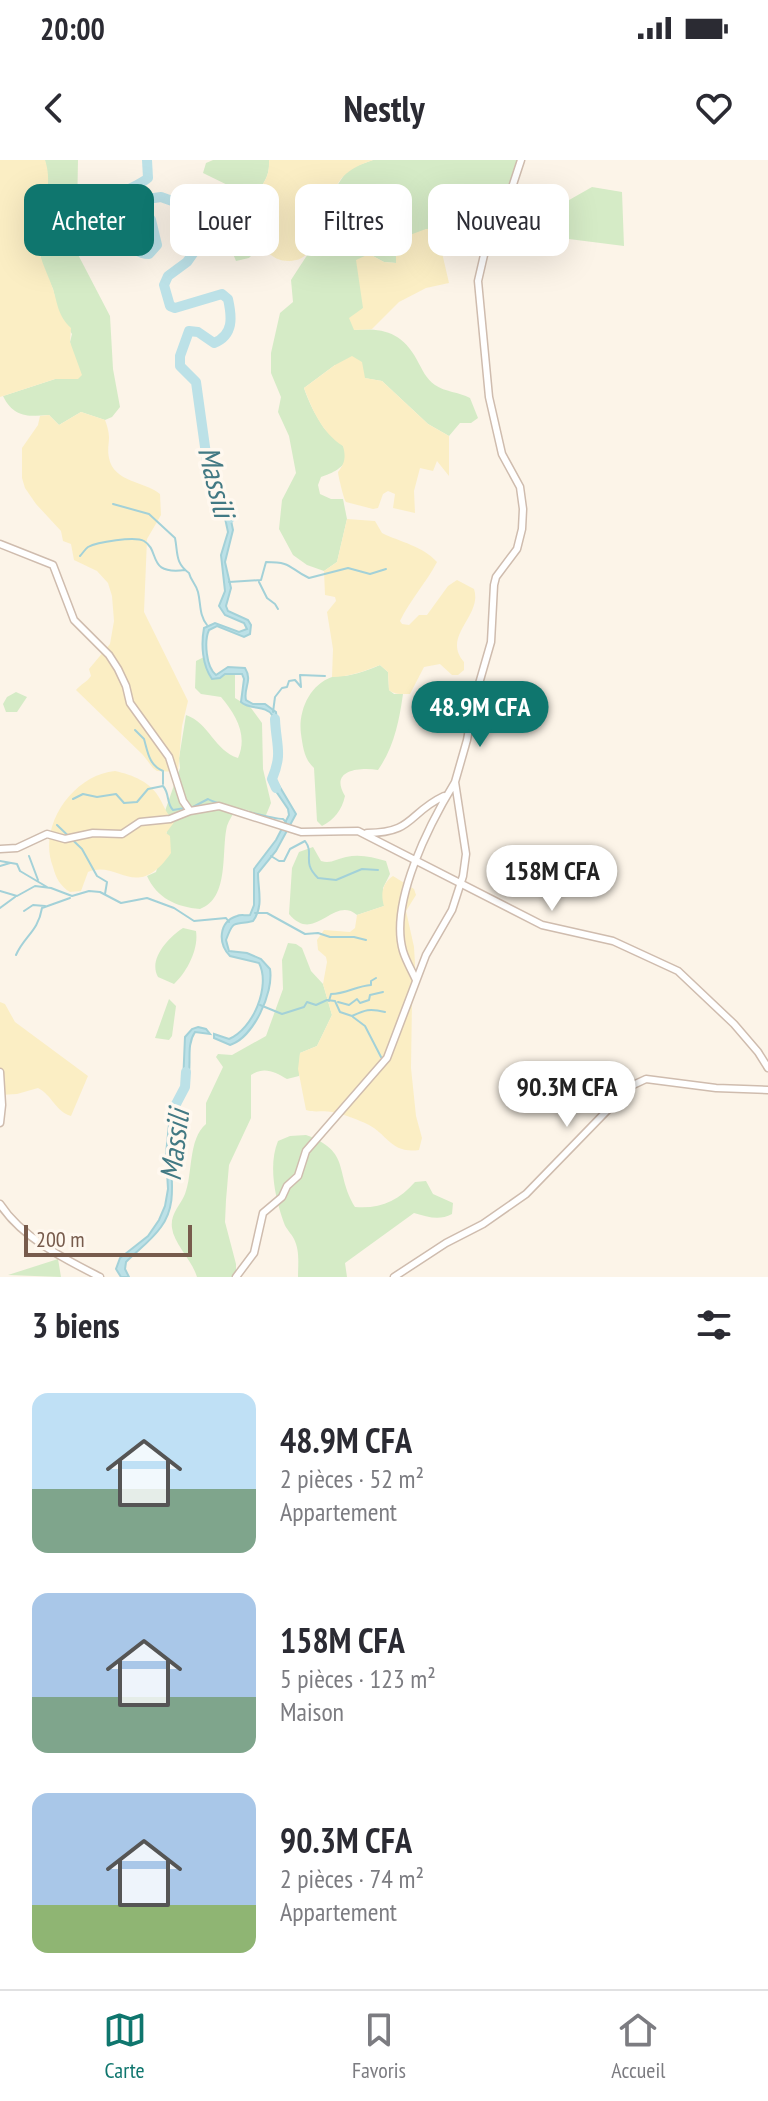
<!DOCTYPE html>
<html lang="fr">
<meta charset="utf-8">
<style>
:root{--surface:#fff;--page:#f7f7f7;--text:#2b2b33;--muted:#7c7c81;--line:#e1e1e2;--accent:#0f766e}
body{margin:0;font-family:"PT Sans Narrow",sans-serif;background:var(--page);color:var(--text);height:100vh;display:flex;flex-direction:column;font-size:30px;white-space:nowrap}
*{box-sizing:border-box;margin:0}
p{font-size:26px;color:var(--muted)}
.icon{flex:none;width:44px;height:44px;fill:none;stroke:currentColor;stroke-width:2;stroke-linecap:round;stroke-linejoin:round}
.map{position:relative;height:1117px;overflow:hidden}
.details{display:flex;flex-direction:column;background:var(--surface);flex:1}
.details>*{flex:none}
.banner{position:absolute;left:24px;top:24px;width:720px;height:72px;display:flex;gap:16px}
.scale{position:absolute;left:24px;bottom:20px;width:168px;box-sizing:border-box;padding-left:8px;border:4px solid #775b4c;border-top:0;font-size:22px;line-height:28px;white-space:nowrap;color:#775b4c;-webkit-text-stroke:6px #fff8ef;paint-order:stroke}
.price{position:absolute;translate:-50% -68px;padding:0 18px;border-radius:28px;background:#fff;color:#222;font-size:26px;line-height:52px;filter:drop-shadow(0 2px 4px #0008)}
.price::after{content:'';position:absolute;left:50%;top:48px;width:24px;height:18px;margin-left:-12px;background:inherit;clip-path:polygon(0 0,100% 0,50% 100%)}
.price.on{background:var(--accent);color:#fff}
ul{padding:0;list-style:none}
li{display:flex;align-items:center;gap:24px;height:200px;padding:0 32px}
li span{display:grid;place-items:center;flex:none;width:224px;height:160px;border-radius:16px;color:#555}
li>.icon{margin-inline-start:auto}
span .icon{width:96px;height:96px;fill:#fffc;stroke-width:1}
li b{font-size:34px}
h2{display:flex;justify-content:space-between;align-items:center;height:96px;padding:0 32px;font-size:34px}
.chip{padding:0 28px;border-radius:16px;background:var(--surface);box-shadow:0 8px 32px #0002;font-size:28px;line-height:72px}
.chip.on{background:var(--accent);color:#fff}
.status{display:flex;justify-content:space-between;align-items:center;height:56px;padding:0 40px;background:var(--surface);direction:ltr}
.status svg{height:22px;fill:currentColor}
header{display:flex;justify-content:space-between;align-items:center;height:104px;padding:0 32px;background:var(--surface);font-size:36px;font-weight:700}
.tab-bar{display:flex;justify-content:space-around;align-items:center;height:112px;border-top:2px solid var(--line);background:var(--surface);font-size:22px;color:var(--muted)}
.tab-bar a{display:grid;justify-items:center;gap:4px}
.tab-bar .on{color:var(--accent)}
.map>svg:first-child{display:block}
.green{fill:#d5ebc6}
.sand{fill:#fbeec4}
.water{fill:#bce1e7;stroke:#a3d1d8;stroke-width:2}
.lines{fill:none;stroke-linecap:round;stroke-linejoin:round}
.stream{stroke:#a3d1d8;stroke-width:2}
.river{stroke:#bce1e7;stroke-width:10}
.minor-casing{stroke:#cfbcae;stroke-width:9}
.minor{stroke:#fff;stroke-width:6}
.labels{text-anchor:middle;stroke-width:7;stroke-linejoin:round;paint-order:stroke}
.water-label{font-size:30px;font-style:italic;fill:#427983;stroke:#fff8ef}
</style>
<div class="status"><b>20:00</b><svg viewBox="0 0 49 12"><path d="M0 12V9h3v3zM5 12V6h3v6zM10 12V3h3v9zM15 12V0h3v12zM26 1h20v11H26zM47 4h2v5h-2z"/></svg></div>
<header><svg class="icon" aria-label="back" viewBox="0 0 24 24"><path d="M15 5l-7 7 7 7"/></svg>Nestly<svg class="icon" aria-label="heart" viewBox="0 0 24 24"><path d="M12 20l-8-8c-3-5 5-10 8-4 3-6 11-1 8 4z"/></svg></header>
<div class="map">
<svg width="768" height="1117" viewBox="0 0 768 1117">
<rect width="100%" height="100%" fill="#fcf4e8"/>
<path class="green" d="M45,0h33l-1,51 9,3 14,29h-28l38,73 3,53 7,38 -8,10 -7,3 -24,-8 -22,13 -10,-10c-21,2 -36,2 -46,-19l52,-17h23l-8,-37 2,-8 -14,-22 -5,-23 -11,-22 -4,-34 10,-39z
M213,0h56c1,17 -6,25 -17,37l-49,-24 3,-10z
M373,0h148l-10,34 -21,8 -34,26 -30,1 -30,34 -12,-1 -15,-8 -6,54 -9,22c29,-2 48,2 63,30 5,9 9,19 18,25 10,7 24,7 35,13l8,20 -7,5h-11l-11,13 -21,-12 -46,-43 -18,-3 -29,-13 -31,23c5,15 11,26 20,40 5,7 15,11 19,18 11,18 -9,27 -22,31l-3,8 2,9 11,5h12l4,20 -10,43 -13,9 -17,-6 -14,-10 -14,-26 3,-29 14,-27 -7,-37 -11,-24 3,-15 -10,-24v-20l9,-40 13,-11 -2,-22 24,-37 1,-20 12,-16 1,-9 19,-29z
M592,27l30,5 2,54 -63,-8 -13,-19v-7z
M235,40c10,7 26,35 22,48 -2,4 -5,7 -8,10l-13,3 -5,-12 -16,6 -4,-3c-2,-14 4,-15 12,-24l-1,-19z
M204,497l6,20 10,1 5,-4 10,-1v25l16,10 11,15 1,46 8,34 -5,12 -10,1 -8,-6 -12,-1c-3,5 -7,11 -9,17 -6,25 3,72 -27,83 -24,-2 -43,-11 -53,-33l9,-4c5,-18 16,-44 9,-61l15,-43 -1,-10 7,-43c23,8 29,36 52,43 10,-23 -2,-43 -17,-61l-20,-3 -6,-6 1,-27z
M380,505l8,7 1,18 5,4h9c-4,28 -9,53 -25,76 -19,-3 -49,0 -33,26 -3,14 -11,24 -23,30l-5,-5 -3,-53c-10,-9 -11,-21 -13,-34 -3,-22 8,-49 31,-57 5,-2 12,0 18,-2 10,-2 21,-6 30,-10z
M16,532l11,5 -10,15h-11l-3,-8 4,-7z
M313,687l8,14c10,3 15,-2 25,-4 14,-3 26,0 40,4l4,13 -7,14 1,18 -27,9c-24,-20 -42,30 -68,-1l3,-46 7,-16z
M183,768l13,3c3,19 -10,42 -22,53l-16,-7c-10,-18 10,-39 25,-49z
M288,783l8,1 6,4 9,23 12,13 9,31 -15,31 -17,7 -1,23 -12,3c-12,-7 -23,-13 -36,-4v43l-22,47 -3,35 -1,22 11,42v13h-39c-5,-17 -23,-33 -25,-49 -2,-14 8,-22 13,-34 8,-20 3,-55 21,-70v-21l17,-36 -7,-10 2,-3 14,1 34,-19 17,-47 -1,-29z
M169,839l7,7 -4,30 -3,4 -14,-2z
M306,975c46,17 28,37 49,72 26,2 43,-6 60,-25l11,-1 7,13 20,9 -1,11c-13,7 -24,3 -38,-1l-69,50 2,14h-49c0,-13 2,-26 -4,-38 -3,-6 -8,-10 -10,-16 -9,-25 -16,-58 -6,-82l12,-5z
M58,1099l3,18 -53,-2z"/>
<path class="sand" d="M0,0h45c9,27 -4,49 -7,75 -2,19 9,36 15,54 5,16 5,27 18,39l-1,14 12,33 -4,4h-23l-55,18z
M269,0h104c-27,9 -37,19 -44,46 -2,5 -9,9 -12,15 -5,9 0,20 -7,29 -6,8 -12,11 -22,11 -31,-1 -32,-40 -36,-64 11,-12 18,-20 17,-37z
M426,69h10l1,2 12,52 -23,5 -27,14 -27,27 -18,1 -5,-12 14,-10 -7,-48 13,-6 15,8 12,1v-23z
M352,196l10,6 3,16 17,3 46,43 21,12v40l-12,-15 -4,10 -13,-3 -6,23 1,22 -22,-5 2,-14 -7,-3 -5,3 -5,14 -5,1 -27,-7c-2,-2 -8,-27 -8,-30 7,-9 8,-15 5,-26 -21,-13 -31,-37 -39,-58l31,-23z
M81,252l24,8c8,21 1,22 4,38 5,25 36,23 51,36l1,21 -14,24 -3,73 44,89 -6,25 -4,46 -21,-1 -4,-3 -10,-13 -67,-65c5,-6 11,-8 15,-14l-2,-7 21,-25 4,-23 -2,-25 -4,-13 -11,-12 -23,-11 -3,-16 -8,-3 -2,-10 -25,-27 -11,-16 -3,-10v-30l16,-23 2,-9 9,-1 10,10z
M347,359l28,2 7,12c18,9 41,13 55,29 -11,21 -27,38 -37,59l2,3 7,1 10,-10h8l21,-29 9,-6 17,9c9,27 -33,47 -10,73v8l-6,5h-6l-12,-11 -16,3 -14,27c-8,0 -15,1 -21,-4l-1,-18 -8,-7c-16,6 -31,12 -48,12l1,-28 -6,-37 9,-11 -1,-4 -10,-2 -1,-24 13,-9z
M115,611c18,4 36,11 45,28 5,9 6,15 15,22l-9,12 4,3 1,17c-35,50 -53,6 -83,19l-7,19 -11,1c-10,-6 -14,-14 -17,-25 -16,-41 20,-92 62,-96z
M393,716l21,13 2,6 -10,16 8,36 2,34 -4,20 -1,67 5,48 6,22 -3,12c-28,4 -32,-16 -50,-25 -10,-5 -25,-11 -37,-13 -9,-2 -17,1 -26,-2l-8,-41 2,-16 17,-7 15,-31 -9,-31 4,-22 -1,-5 -8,-7 -1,-10 7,-10 26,2 5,-4 2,-13 27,-9c-3,-10 -3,-22 9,-30z
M0,842l5,2 10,18 73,54 -17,40c-16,-5 -19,-21 -33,-28l-21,6 -17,1z"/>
<path class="water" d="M228,346l5,24 -8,32 6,26 -5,18 2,5 20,9 3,5 -1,9 -6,3 -27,-11 -8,4c-5,11 -3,37 7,45l12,-8 17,1c8,13 -2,20 1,32l7,4h12l11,8 2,21c-5,-6 -2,-11 -6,-18 -6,-10 -23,-5 -31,-13l3,-23 -2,-5h-17l-5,4 -8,1c-10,-14 -11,-35 -8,-51l11,-5 24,9 8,-3 -3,-6 -19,-8 -6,-9 6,-15 -4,-36 7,-23 -5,-23z
M271,617h3l22,37 -20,37 -18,22c0,17 6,33 -5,48 -19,5 -19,-3 -27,19l3,11 18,2 14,6 9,10c4,24 -17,69 -40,76l-16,-7v-4l15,5c24,-10 42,-53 30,-76l-29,-7c-12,-12 -12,-34 7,-40 4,-2 9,0 13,-1l4,-10v-36l22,-29 13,-25 -1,-6 -19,-28z
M198,867l8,2 4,5 -15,-2c-10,15 -2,34 -8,51l-4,1 2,-47 7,-8z
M182,935c-8,16 -11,41 -11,60 0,26 6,50 -10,72 -10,14 -23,23 -35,35l-1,7 4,8h-8l-5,-8 4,-11 28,-22 11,-16 6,-14 3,-17 -2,-35 5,-49z"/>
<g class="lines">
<path class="stream" d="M113,344l36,10 26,24c3,15 0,25 14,35 2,8 7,11 9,19 3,12 1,23 9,33
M80,396c3,-3 5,-7 8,-9 9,-5 47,-11 56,-6 17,10 2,34 41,29
M229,422l32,-2 5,-18c27,0 22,6 43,16l39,-10 22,6 16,-5
M259,422l8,16 8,6 3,5
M273,552l2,-15 7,-9 5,-1 2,-6 6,-1 6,7 -1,-12 25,1
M135,570l9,9c4,14 5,26 19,32v13
M73,639l10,-5 14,3 19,-3 8,9 13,-1 11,-13 15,-3c7,8 3,17 10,24l12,-2
M191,648l17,-9c8,5 65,20 75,20l3,3
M57,665l25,24 15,27 10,6 -2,12
M29,696l9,24
M271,696l8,5h5l6,-12 15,-8c10,13 -4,21 13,37l18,2 26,-11 16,1
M0,701l17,3 3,7 27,16
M0,706l10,-3
M0,731l17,5 18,-10 16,2 21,8 17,-5 11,1 21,11 26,-5 27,10 20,13 32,-3 3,4
M0,748l15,-11
M24,751l9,-6 12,1
M255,753h12l38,21 13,-1 12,4h24l12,3
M16,795c8,-19 22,-23 26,-47l28,-10
M329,841l2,-7c15,0 25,-8 40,-9v-4l5,-3
M338,842l11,3 8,-6 3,4 9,-3 1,-5 13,-3
M260,845l22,9 22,-7 3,-5 9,3 11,-5 8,1 5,11 12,4c13,-6 17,-8 33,-4
M353,857l12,9 16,31"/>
<path class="river" d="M147,0l1,18c-12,10 -28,12 -38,25l4,27 16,3c5,12 4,21 19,21l8,-9 -6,-25 -10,-14 6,-7 14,-2 28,10 17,-2v30l-19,27 -19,14 -4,9 6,21 5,2 47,-14 6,5c4,18 6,36 -14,44l-16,-11 -9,-1 -9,25v10l16,16 14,101 20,35
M275,559c1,26 8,34 -3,60l4,9
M175,946l10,-19 1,-15"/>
<g class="minor-casing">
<path id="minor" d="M0,384l53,21 21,55 35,35 9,14 8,17 4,17 39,54 14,44 7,10
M367,673c47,0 41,-20 77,-37
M0,689l17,-1 30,-14 18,5 28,-6 29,1 18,-12 30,-3 20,-8 29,-5 82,26 57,-1 184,94 71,16 65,30 56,53 24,28 10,16
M416,820c-4,-9 -10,-19 -13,-29 -14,-49 27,-128 52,-169
M0,912l2,33 -2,18
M0,1044c22,34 65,55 100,73
M236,1117l18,-24 9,-40 19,-16 5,-11 11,-10 8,-25 81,-93 39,-103 26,-45 11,-34 3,-22 -11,-72 12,-42 7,-39 17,-59 3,-57 2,-8 21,-28 5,-20 1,-20 -3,-22 -18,-33 -13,-57 -11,-116 6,-26 19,-40 18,-55
M394,1117l52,-34 37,-19 43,-30 105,-108 15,-7 70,9 52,2"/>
</g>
<use href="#minor" class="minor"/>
</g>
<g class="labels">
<g class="water-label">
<text transform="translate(216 322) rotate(76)" y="10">Massili</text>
<text transform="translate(175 985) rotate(-83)" y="10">Massili</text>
</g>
</g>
</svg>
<div class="scale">200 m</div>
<b class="price on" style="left:480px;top:589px">48.9M CFA</b>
<b class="price" style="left:552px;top:753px">158M CFA</b>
<b class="price" style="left:567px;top:969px">90.3M CFA</b>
<div class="banner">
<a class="chip on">Acheter</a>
<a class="chip">Louer</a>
<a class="chip">Filtres</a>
<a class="chip">Nouveau</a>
</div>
</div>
<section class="details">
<h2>3 biens<svg class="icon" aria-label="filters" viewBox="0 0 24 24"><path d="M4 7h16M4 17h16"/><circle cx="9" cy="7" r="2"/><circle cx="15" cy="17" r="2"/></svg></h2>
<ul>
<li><span style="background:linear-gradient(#bfe0f5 60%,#7fa58c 0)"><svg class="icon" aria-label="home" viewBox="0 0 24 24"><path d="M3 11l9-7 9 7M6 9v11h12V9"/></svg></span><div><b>48.9M CFA</b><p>2 pièces · 52 m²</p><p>Appartement</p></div></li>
<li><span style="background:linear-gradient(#a9c7e8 65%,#7fa58c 0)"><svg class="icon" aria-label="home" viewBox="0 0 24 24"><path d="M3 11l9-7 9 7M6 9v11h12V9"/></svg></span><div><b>158M CFA</b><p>5 pièces · 123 m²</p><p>Maison</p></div></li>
<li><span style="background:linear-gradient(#a9c7e8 70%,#8fb573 0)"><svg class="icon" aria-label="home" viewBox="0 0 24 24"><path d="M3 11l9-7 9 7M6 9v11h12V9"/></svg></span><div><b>90.3M CFA</b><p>2 pièces · 74 m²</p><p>Appartement</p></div></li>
</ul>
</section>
<nav class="tab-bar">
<a class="on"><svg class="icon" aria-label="map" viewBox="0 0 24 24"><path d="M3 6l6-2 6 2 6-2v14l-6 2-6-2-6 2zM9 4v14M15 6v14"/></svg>Carte</a>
<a><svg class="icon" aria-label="saved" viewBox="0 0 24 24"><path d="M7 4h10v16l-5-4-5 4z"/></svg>Favoris</a>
<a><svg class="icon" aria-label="home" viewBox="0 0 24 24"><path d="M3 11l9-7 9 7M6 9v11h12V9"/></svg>Accueil</a>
</nav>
